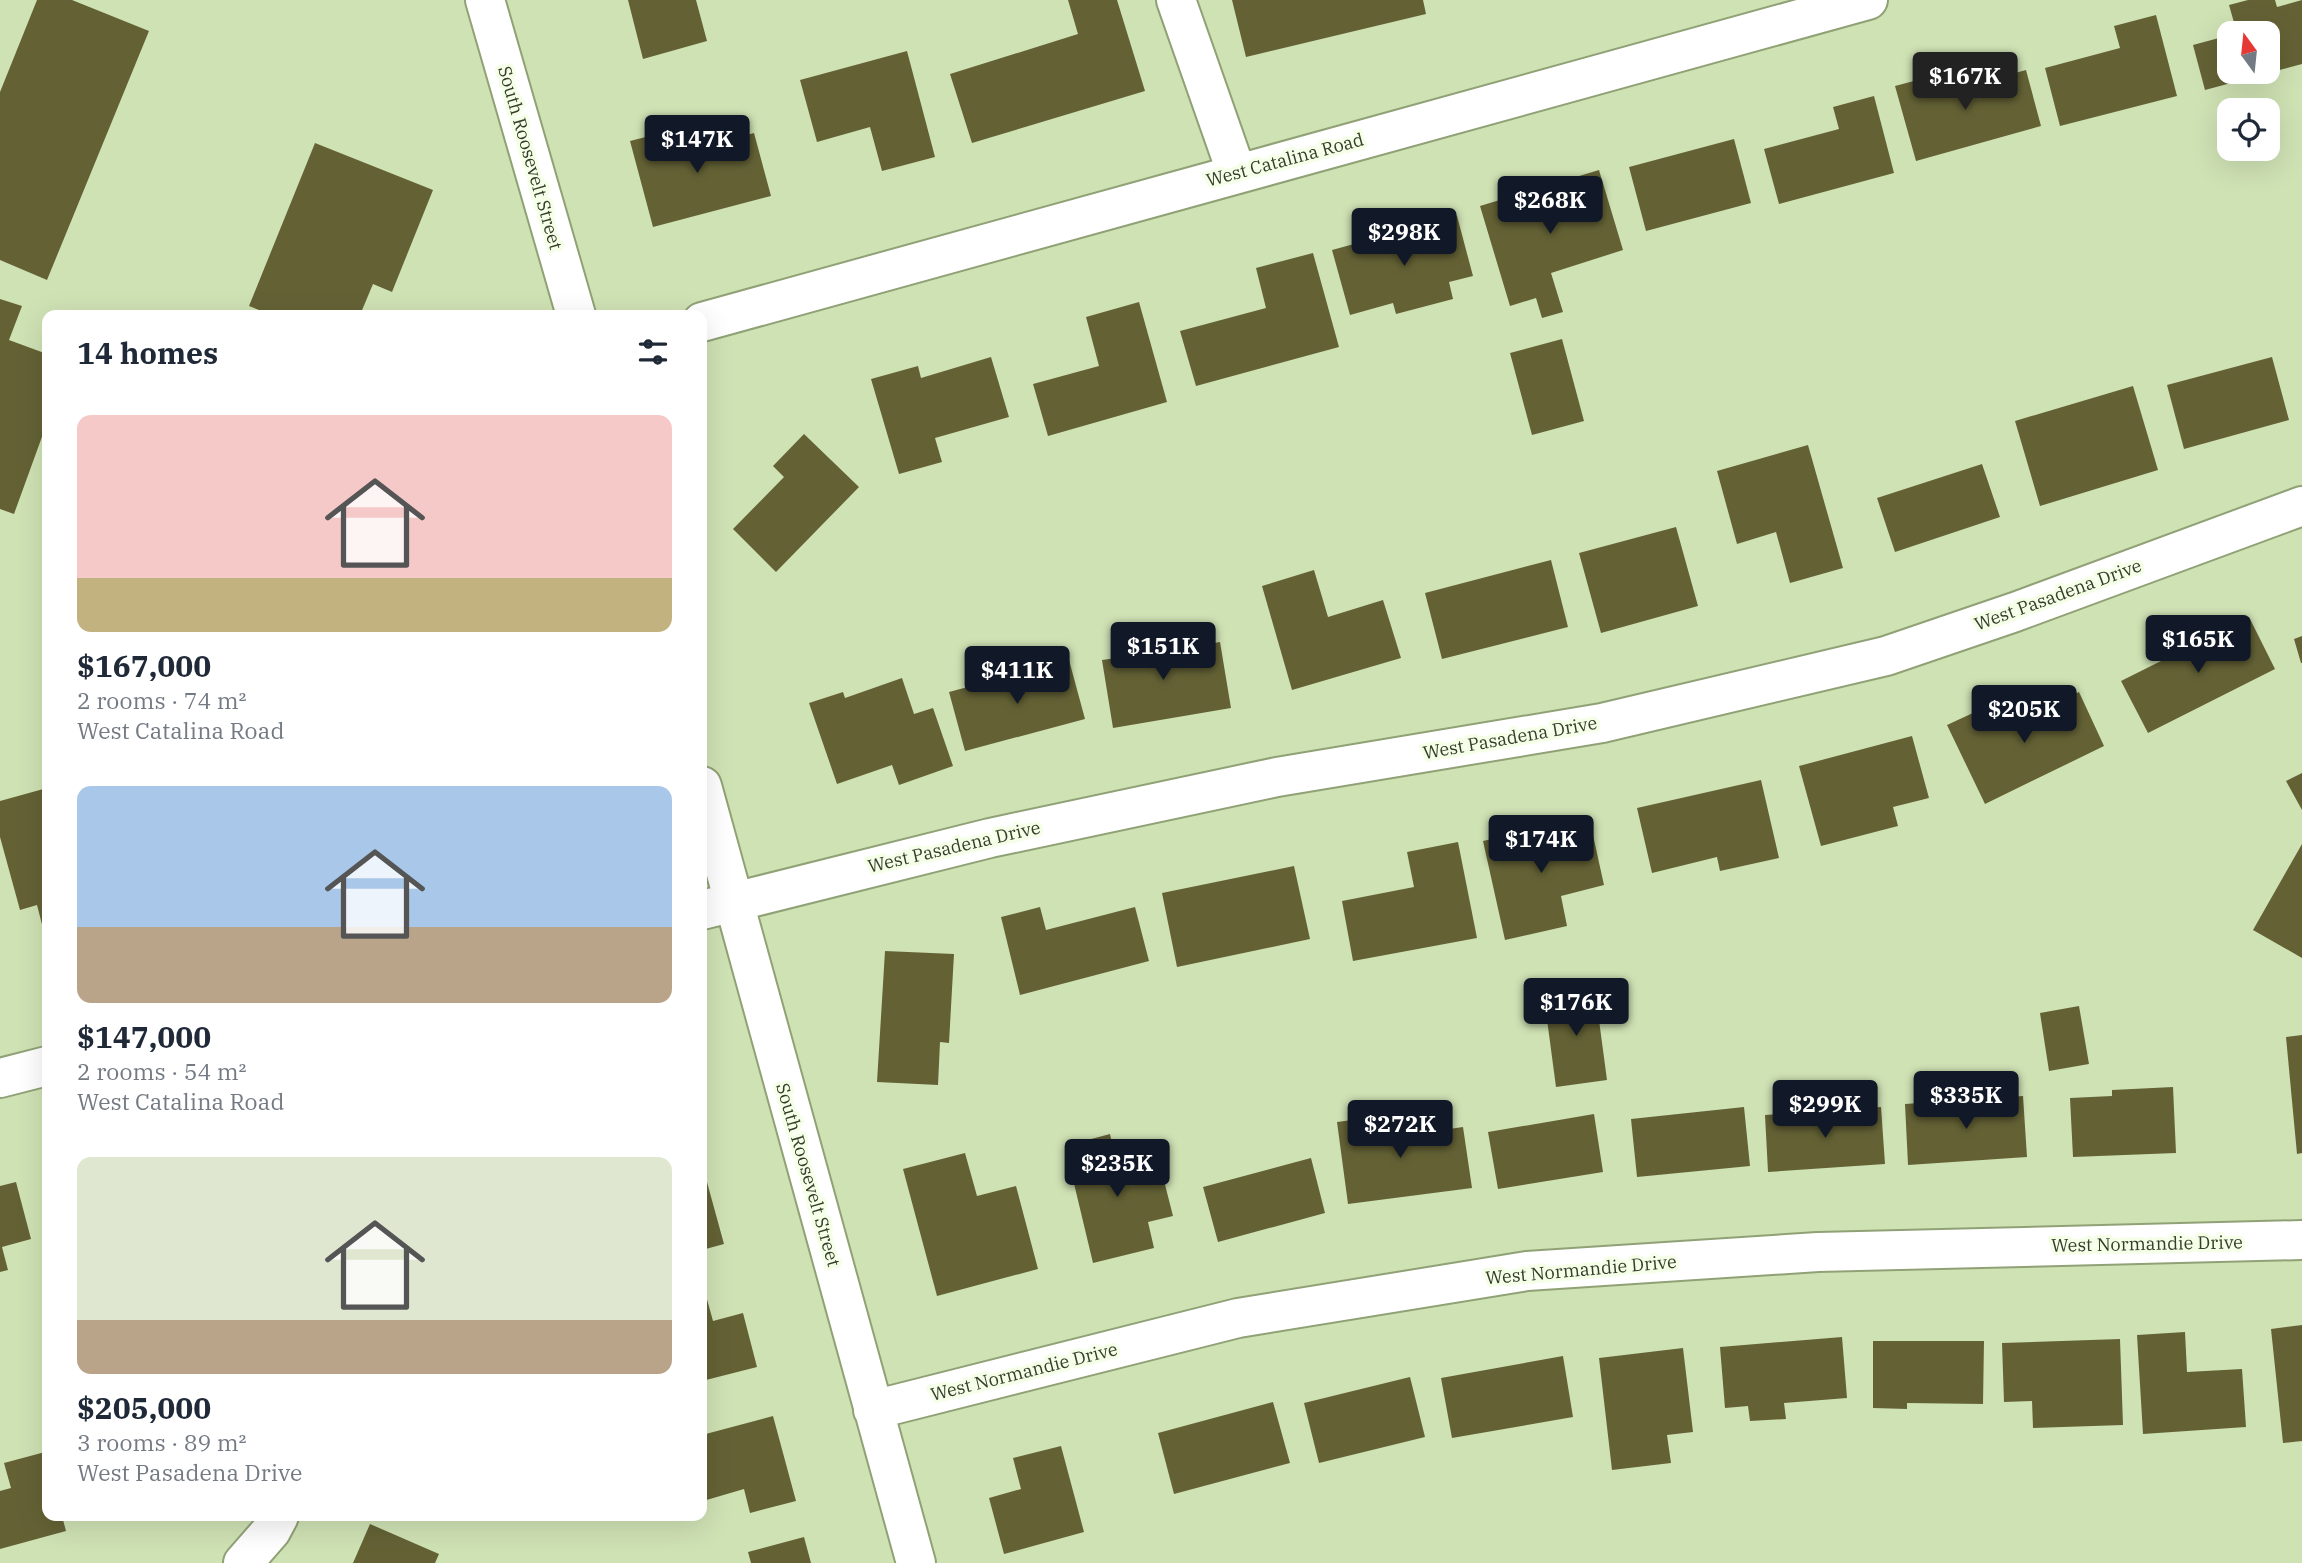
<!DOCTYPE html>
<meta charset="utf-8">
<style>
:root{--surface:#fff;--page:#f2f2f3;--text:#1f2937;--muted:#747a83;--accent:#111827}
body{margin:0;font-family:"IBM Plex Serif",serif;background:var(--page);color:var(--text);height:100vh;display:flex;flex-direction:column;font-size:26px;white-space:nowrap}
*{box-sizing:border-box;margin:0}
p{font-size:23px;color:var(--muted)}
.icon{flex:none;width:38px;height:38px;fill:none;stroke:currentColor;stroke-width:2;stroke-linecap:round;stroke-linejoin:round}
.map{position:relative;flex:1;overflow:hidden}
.panel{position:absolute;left:42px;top:310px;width:665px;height:1211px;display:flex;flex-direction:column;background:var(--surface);border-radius:14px;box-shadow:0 7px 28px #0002}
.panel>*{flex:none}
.needle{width:46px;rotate:345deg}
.tools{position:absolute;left:2217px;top:21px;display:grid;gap:14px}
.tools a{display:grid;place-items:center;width:63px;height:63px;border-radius:14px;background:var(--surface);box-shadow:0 7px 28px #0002;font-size:35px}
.price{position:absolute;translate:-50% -60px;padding:0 16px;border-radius:7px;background:var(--accent);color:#fff;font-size:23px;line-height:46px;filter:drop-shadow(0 2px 4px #0008)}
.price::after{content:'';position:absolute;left:50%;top:42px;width:21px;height:16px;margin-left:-10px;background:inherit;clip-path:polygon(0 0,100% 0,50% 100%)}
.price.current{background:#222;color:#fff}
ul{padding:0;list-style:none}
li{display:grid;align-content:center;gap:14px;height:371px;padding:0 35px}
li span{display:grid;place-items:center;height:217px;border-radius:14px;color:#555}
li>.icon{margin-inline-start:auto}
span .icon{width:126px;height:126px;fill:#fffc;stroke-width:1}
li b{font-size:30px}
h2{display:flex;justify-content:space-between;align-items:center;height:84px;padding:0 35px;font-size:30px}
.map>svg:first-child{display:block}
.building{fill:#646235}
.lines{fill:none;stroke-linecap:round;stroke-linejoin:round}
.minor-casing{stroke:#90a176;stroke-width:42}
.minor{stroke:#fff;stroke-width:38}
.labels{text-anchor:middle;stroke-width:7;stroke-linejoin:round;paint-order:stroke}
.street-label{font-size:18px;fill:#363d2b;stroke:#f5ffe8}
</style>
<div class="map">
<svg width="2302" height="1563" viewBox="0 0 2302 1563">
<rect width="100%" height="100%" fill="#cfe2b4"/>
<path class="building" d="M37,0h35l77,31 -102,249 -47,-20v-168z
M628,0h68l11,41 -64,18z
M1068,0h49l28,91 -173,52 -22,-69 128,-40z
M1232,0h191l3,14 -180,43z
M2248,0h27l2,7 25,-7v64l-97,26 -12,-45 37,-10v37h38v-39h-31l-8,-28z
M2156,15l21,81 -117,30 -15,-58 75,-20 -6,-22z
M907,51l28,106 -53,14 -12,-44 -53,15 -17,-62z
M2026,70l15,56 -125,35 -21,-75 49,-13 5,18z
M1874,96l20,77 -115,31 -15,-55 75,-20 -6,-22z
M681,128l6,23 67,-18 17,63 -118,31 -23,-86z
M1734,139l17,64 -105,28 -17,-64z
M315,143l118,47 -41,102 -19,-8 -13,31h-89l-22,-9z
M1599,170l24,80 -72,23 12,39 -21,6 -6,-20 -26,8 -30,-100z
M1457,216l16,60 -24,6 4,17 -57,15 -3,-11 -43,12 -18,-65z
M1313,253l26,94 -143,39 -16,-55 86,-23 -10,-40z
M0,299l22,7 -13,34 38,14v69l-33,91 -14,-5z
M1139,302l28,100 -119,34 -15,-52 66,-18 -13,-49z
M1562,339l22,82 -52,14 -22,-82z
M991,357l18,60 -74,21 7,24 -43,12 -28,-95 47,-13 3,12z
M2272,357l17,63 -105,29 -17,-64z
M2133,386l25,84 -118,36 -25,-85z
M804,434l55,53 -83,85 -43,-43 51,-52 -11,-11z
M1808,445l35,123 -53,15 -14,-51 -39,12 -20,-73z
M1982,464l18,53 -105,35 -18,-54z
M1676,527l22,79 -97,27 -22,-80z
M1551,560l17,67 -126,32 -17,-66z
M1314,570l14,47 55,-17 18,58 -109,32 -30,-104z
M2249,617l26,52 -127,64 -27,-52z
M1145,631l3,23 72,-12 11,66 -118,20 -11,-68 15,-2 -3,-21z
M2302,636v27h-1l-7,-24z
M1069,660l16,59 -120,32 -16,-59z
M902,678l12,36 19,-6 20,58 -54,19 -7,-20 -55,19 -28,-81 34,-11 2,6z
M2079,692l25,54 -119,58 -38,-79 41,-19 11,24z
M1912,736l17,62 -36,9 5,19 -77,20 -22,-80z
M2302,773v37l-16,-29z
M1761,780l18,78 -59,13 -3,-14 -65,16 -15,-65z
M47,788v152h-1l-9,-35 -17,5 -20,-73v-36z
M1589,817l15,68 -43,11 6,30 -62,14 -22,-99z
M1458,842l19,96 -124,23 -11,-60 72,-14 -7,-35z
M2302,844v114l-49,-28z
M1294,866l16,73 -133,28 -15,-74z
M1040,907l6,23 89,-23 14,54 -129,34 -19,-78z
M885,951l69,3 -5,89 -9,-1 -2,43 -61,-3z
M1595,990l12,90 -51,7 -12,-90z
M2079,1006l10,58 -40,7 -9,-58z
M2302,1035v118l-5,1 -11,-117z
M2173,1087l3,66 -103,4 -3,-59 42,-2v-6z
M2023,1096l4,61 -119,8 -3,-61z
M1744,1107l6,59 -113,11 -6,-58z
M1881,1107l4,57 -117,8 -3,-57z
M1398,1114l3,22 62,-9 9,61 -124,16 -11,-82z
M1594,1114l9,58 -105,17 -10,-57z
M1110,1134l7,33 41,-10 15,59 -25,6 6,26 -61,15 -28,-117z
M965,1153l12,43 39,-10 22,83 -101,27 -34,-127z
M1311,1158l14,55 -107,29 -15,-55z
M702,1164l22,80 -22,6z
M16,1182l15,57 -29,8 6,23 -8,2v-86z
M705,1292l8,29 30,-8 14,54 -55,14v-88z
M2302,1325v116l-19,2 -12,-114z
M2185,1332l2,40 55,-3 4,58 -103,7 -6,-99z
M1842,1337l5,61 -63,5 2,16 -36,2 -2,-15 -23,2 -5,-61z
M2120,1339l3,86 -90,3 -1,-27 -28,1 -2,-59z
M1873,1341h111l-1,63 -76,-1v6l-34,-1z
M1683,1348l10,84 -26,3 4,28 -59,7 -13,-112z
M1563,1356l10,61 -121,21 -11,-60z
M1410,1377l15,60 -106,26 -15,-60z
M1273,1402l17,61 -116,31 -16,-61z
M773,1416l23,85 -46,12 -6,-24 -41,12 -1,-66z
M1061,1446l23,86 -80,22 -15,-56 32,-9 -8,-31z
M45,1452l2,8v56h15l4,15 -66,18v-58l11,-3 -7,-25z
M370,1524l69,30 -4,9h-82z
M804,1537l7,26h-60l-3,-11z"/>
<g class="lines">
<g class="minor-casing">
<path id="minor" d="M485,0l91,315
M1176,0l61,174
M702,322l1166,-322
M702,786l214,777
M702,910l288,-72 287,-61 325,-54 284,-67 129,-44 287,-106
M0,1078l47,-12
M873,1410l365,-92 289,-47 291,-19 484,-12
M243,1563l28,-32 8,-15"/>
</g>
<use href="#minor" class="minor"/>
</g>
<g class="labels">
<g class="street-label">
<text transform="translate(530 158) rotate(74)" y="6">South Roosevelt Street</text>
<text transform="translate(1285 160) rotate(-15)" y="6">West Catalina Road</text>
<text transform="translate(2058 595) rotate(-20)" y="6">West Pasadena Drive</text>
<text transform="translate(1510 738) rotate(-10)" y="6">West Pasadena Drive</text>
<text transform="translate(954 847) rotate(-13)" y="6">West Pasadena Drive</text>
<text transform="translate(808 1175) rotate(74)" y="6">South Roosevelt Street</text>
<text transform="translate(2147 1244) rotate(-1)" y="6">West Normandie Drive</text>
<text transform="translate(1581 1270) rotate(-5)" y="6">West Normandie Drive</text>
<text transform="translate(1024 1372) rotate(-14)" y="6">West Normandie Drive</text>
</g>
</g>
</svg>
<div class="tools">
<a><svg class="needle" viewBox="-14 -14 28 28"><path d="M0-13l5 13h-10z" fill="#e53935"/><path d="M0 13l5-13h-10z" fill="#747a83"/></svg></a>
<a><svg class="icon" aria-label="locate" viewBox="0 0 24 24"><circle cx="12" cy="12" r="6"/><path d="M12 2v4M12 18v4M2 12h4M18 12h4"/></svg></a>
</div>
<b class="price current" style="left:1965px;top:112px">$167K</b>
<b class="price" style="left:697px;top:175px">$147K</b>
<b class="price" style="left:1550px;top:236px">$268K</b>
<b class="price" style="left:1404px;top:268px">$298K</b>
<b class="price" style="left:2198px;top:675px">$165K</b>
<b class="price" style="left:1163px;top:682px">$151K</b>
<b class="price" style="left:1017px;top:706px">$411K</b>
<b class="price" style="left:2024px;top:745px">$205K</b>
<b class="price" style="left:1541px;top:875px">$174K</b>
<b class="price" style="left:1576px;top:1038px">$176K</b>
<b class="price" style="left:1966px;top:1131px">$335K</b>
<b class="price" style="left:1825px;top:1140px">$299K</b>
<b class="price" style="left:1400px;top:1160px">$272K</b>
<b class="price" style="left:1117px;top:1199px">$235K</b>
<section class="panel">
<h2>14 homes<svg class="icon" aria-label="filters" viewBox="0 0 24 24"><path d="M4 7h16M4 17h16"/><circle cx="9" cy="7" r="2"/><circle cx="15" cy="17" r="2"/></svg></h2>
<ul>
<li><span style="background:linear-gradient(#f6c9c9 75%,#c2b280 0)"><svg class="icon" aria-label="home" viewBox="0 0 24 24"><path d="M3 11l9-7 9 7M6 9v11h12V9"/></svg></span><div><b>$167,000</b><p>2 rooms · 74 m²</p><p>West Catalina Road</p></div></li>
<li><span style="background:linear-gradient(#a9c7e8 65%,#b9a48a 0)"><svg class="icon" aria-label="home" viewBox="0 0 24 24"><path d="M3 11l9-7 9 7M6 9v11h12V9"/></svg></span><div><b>$147,000</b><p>2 rooms · 54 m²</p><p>West Catalina Road</p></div></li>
<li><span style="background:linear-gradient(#dfe7d0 75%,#b9a48a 0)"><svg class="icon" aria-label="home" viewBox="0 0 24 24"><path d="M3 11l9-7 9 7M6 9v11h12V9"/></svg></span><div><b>$205,000</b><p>3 rooms · 89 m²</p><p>West Pasadena Drive</p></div></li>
</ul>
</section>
</div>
